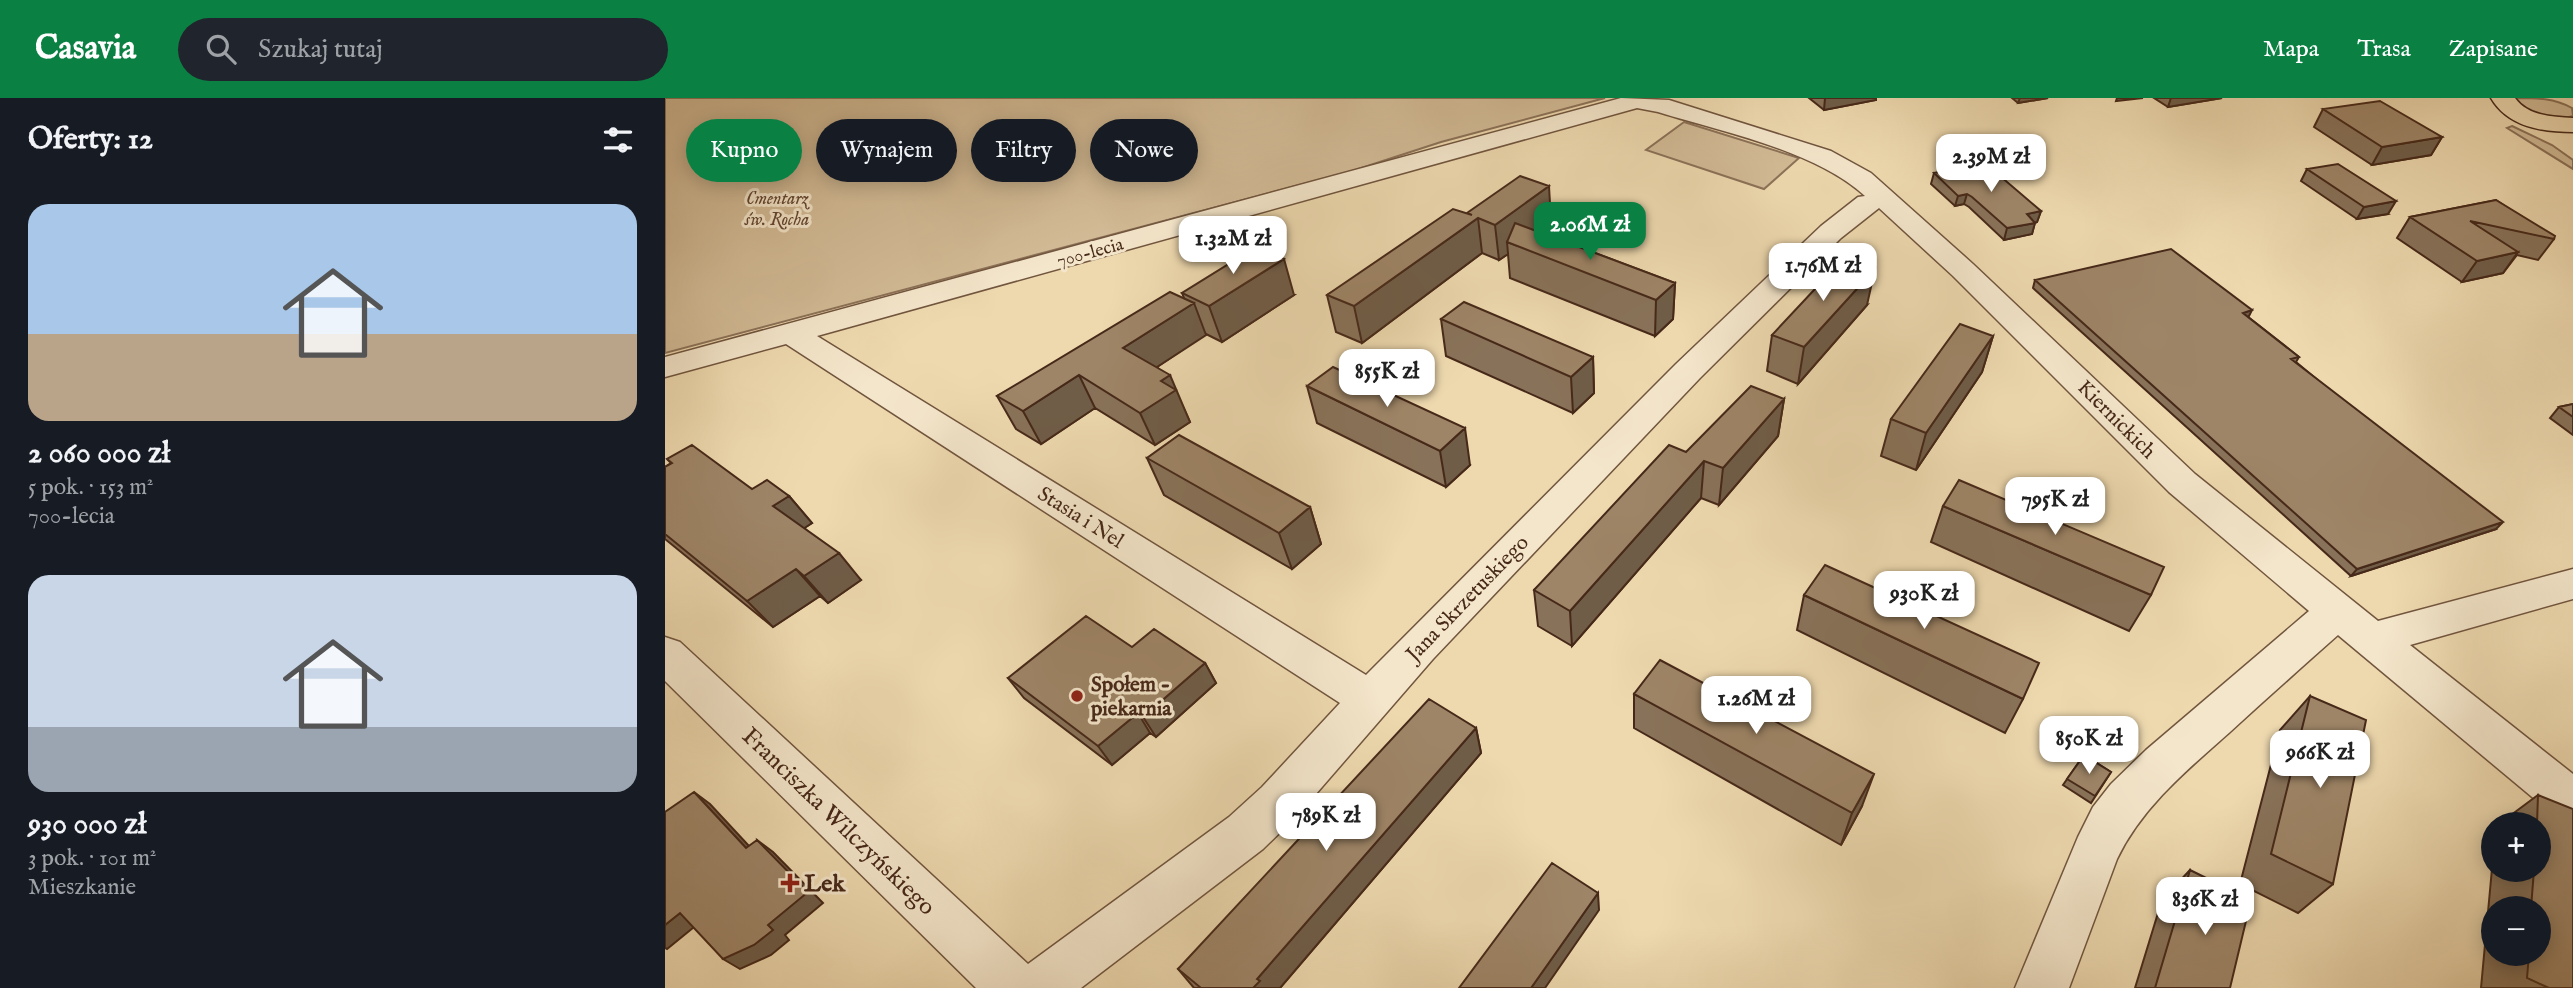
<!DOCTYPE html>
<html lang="pl">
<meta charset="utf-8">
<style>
:root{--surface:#171b24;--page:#20242c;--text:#f1f3f6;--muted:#9ea1a6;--accent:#0b8043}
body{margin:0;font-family:"IM FELL English",serif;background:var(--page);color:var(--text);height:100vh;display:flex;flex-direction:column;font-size:26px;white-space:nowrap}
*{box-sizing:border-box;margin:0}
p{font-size:23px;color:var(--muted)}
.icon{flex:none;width:38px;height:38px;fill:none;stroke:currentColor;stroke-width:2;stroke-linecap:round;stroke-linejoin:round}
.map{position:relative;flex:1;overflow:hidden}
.details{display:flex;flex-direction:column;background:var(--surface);width:665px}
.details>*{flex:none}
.top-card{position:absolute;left:21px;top:21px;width:665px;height:63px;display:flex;gap:14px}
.controls{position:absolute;left:1816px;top:714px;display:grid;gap:14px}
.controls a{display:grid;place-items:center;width:70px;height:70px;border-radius:50%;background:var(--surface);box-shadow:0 4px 18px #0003;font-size:35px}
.price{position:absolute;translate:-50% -60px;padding:0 16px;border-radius:14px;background:#fff;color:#222;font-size:23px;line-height:46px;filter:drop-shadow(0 2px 4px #0008)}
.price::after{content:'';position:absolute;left:50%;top:42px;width:21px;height:16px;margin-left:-10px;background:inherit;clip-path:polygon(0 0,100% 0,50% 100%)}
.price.on{background:var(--accent);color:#fff}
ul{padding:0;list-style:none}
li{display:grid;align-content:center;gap:14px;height:371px;padding:0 28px}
li span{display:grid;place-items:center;height:217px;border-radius:21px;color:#555}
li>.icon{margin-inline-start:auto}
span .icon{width:126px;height:126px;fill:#fffc;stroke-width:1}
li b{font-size:30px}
h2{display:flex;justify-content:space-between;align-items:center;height:84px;padding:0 28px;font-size:30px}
.pill{padding:0 24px;border-radius:32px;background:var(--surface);box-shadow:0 4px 18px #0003;font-size:24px;line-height:63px}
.pill.on{background:var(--accent);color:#fff}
header{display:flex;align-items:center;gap:42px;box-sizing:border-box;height:98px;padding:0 35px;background:var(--accent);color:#fff}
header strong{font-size:33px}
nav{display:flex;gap:38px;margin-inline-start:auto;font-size:24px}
.search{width:490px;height:63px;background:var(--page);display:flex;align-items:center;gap:18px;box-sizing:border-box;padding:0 24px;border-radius:38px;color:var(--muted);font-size:26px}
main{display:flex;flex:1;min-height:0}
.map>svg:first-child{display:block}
.green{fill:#d2bb96;stroke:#8c7258;stroke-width:2}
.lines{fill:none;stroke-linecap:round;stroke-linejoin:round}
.minor-casing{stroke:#71553e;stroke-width:3}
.major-casing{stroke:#472919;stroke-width:3}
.minor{fill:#f4e6cb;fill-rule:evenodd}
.major{fill:#eed9af;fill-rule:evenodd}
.wall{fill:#887259;stroke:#472919;stroke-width:2;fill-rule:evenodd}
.shaded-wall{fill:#6f5d48;stroke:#472919;stroke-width:2}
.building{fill:#9e8567;stroke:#472919;stroke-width:2}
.poi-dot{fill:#8f2418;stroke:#f4e6cb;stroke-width:2.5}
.labels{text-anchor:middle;stroke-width:6;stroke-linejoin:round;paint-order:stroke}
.far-park-label{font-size:18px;font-style:italic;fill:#634632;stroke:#f4e6cb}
.far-street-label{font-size:18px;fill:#472919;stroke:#f4e6cb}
.street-label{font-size:21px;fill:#472919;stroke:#f4e6cb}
.poi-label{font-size:21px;font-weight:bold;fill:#472919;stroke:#f4e6cb;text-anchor:start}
.near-street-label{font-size:24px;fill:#472919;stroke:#f4e6cb}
.near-poi-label{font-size:24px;font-weight:bold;fill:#472919;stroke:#f4e6cb;text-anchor:start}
</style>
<header>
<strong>Casavia</strong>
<div class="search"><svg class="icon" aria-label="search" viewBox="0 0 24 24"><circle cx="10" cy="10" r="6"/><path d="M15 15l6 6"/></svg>Szukaj tutaj</div>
<nav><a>Mapa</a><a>Trasa</a><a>Zapisane</a></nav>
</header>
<main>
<section class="details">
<h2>Oferty: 12<svg class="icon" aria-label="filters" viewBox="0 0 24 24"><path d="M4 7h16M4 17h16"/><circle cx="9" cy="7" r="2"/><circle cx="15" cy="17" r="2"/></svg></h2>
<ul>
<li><span style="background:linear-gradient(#a9c7e8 60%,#b9a48a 0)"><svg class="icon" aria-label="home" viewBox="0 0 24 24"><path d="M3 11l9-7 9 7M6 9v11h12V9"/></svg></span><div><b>2 060 000 zł</b><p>5 pok. · 153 m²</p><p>700-lecia</p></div></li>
<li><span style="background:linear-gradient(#c9d6e8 70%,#9aa5b1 0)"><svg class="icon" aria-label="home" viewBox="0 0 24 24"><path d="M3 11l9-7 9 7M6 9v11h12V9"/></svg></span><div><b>930 000 zł</b><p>3 pok. · 101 m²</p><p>Mieszkanie</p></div></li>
</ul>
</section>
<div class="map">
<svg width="1908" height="890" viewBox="0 0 1908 890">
<rect width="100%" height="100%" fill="#eed9af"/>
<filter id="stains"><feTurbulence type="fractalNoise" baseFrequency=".00286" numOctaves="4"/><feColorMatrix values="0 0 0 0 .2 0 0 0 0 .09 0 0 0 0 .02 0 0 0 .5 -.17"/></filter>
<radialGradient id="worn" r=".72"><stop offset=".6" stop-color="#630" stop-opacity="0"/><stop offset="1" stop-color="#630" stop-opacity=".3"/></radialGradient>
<path class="green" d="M0,0h940l-164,44 -89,29 -687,182z
M1852,0c20,0 37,0 55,10l1,8c-19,7 -43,-3 -58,-15z
M1019,24l115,36 -35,31 -118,-39z
M1847,28l40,19 21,15v9l-66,-41z"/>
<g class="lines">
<g class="minor-casing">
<path id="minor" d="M956,0l48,2 162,51 40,22 102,91 222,210 183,147 195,-52v30l-163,46 163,129v49l-17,-6 -218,-182c-36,32 -72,64 -108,97 -43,38 -88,75 -113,127l-48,129h-54l63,-151 15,-30 18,-23 35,-34 163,-139 -140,-119 -216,-216 -74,-68 -38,30 -141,140 -267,281 -137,158 -33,32 -182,139h-105l-311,-307v-44l15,5 348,322 201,-147 33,-30 78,-84 -554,-359 -121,33v-20zM972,10l21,4c64,20 157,38 207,84l-7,1 -37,29 -145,138 -310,311 -549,-339z"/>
</g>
<g class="major-casing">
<path id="major" d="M1826,0h24c13,18 37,19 58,20v14c-31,0 -65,-5 -82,-34z"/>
</g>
<use href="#minor" class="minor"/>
<use href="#major" class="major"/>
</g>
<path class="wall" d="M1144,0h67v2l-52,10z
M1347,0h36l-30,5z
M1489,0h68l-54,9z
M1658,11l119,28 -11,18 -59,10 -58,-38z
M1642,71l81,45 -31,5 -56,-38z
M1269,75l107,38 -4,11h-2l-3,12 -28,6 -35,-33 -5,-3 -9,2 -24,-22z
M1831,102l58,39 -16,21 -21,-5 -14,18 -41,9 -65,-44 13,-21z
M802,116l84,7 -14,10 138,52 -2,36 -18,17 -145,-58 -2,-24 -9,6 -17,-7 -120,90 -26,-11 -9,-37z
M1370,182l213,37 51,40 -3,5 200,167 -145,47 -318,-288z
M517,195l112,2 -72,47 -16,-8 -49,33 18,22 15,33 -35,23 -60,-37 -54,36 -25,-15 -19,-33 187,-98z
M1202,207l-69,79 -31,-13 5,-36z
M776,221l152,38 1,36 -21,20 -127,-57z
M1328,238l-11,36 -66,98 -35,-14 10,-37z
M642,288l163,79 -24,22 -129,-64z
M1119,301l-6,37 -59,69 -18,-7 -129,148 -34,-20 -4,-36 152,-138z
M1908,306v31l-23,-17 9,-11z
M482,360l163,49 11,37 -29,25 -128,-74z
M2,361l85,30 37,7 23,27 -8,5 57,52 -33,23 -8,-7 -47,31 -108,-88v-72l6,-4z
M1278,408l208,89 -22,36 -198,-89z
M1139,497l219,104 -18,34 -208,-103z
M467,549l73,16 11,20 -60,54 -6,-4 -38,32 -88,-67 -16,-20z
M969,596l228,112 -21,39 -207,-117z
M1645,598l23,188 -35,29 -58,-29 40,-154z
M811,630l5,25 -201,235h-86l-16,-19z
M1419,657l27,17 -20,31 -28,-18z
M1873,697l35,193h-92l13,-141v23h45v-46h-40zM1829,810h45v46h-45z
M1525,772l40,118h-95l27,-88z"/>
<path class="shaded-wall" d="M1160,0h51v2l-52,10z
M1355,0h28l-30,5z
M1452,0h26l-27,3z
M1506,0h51l-54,9z
M1777,39l-11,18 -59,10 10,-18z
M884,88l2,35 -33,25 -11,-4 1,12 -9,6 -4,-35z
M1302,96l-3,10 -9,2 3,-10z
M1731,103l-8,13 -31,5 7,-12z
M1376,113l-4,11 -14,3 4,-11z
M813,120l4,35 -120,90 -8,-37z
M1370,125l-3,11 -28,6 3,-12z
M1853,154l-15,21 -41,9 15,-21z
M619,161l10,36 -72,47 -13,-36z
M1210,171l-8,36 -69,79 6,-37z
M1010,185l-2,36 -18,17 1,-36z
M529,205l12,32 -69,45 -14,-32z
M1587,212l-4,8 -5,-5z
M1328,238l-11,36 -66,98 10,-37z
M928,259l1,36 -21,20 -2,-36z
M414,277l16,33 -54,36 -18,-33z
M505,277l20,47 -35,23 -15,-32 21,-32z
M1119,301l-6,37 -59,69 4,-37z
M800,330l5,37 -24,22 -6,-36z
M1039,363l-3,37 -129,148 -2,-35z
M124,398l23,27 -15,10 -24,-27z
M645,409l11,37 -29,25 -13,-36z
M1838,424l-7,7 -145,47 6,-7z
M174,455l22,27 -33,23 -24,-27z
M131,471l24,27 -47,31 -26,-26z
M540,565l11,20 -60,54 -13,-20z
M473,615l12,20 -38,32 -14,-19z
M811,630l5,25 -201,235h-27l4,-9z
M1209,676l-12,32 -21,39 11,-32z
M29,694l16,12 52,56 -16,-12z
M92,742l16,12 50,51 -38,32 4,5 -18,15 -31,14 -17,-10 45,-34z
M933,795l1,17 -54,78h-14z
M15,815l19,10 -32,26 -2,-1v-23z"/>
<path class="building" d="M1715,3l62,36 -60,10 -59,-38z
M1321,66l55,47 -14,3 8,9 -28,5 -35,-31 -5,-3 -9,2 -24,-23z
M1673,66l58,37 -32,6 -57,-38z
M855,78l29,10 -54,39 -17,-7 -124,88 -27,-11 126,-86 19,6 -5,-2z
M1831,102l59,36 -1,3 -84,-18 48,31 -41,9 -67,-44z
M850,125l160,60 -19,17 -149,-58z
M591,149l28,12 -75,47 -27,-13z
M1506,151l81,61 -9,3 56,44 -8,2 212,163 -146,47 -322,-289z
M1179,160l31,11 -71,78 -32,-12z
M505,194l24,11 -71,45 47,27 -9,6 15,9 -36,23 -61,-38 -56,36 -26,-15z
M799,204l129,55 -22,20 -130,-58z
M1295,226l33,12 -67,97 -35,-14z
M668,269l132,61 -25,23 -133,-65z
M1086,288l33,13 -61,69 -19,-7 -134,150 -36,-21 135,-145 17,7z
M1908,306v13l-14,-10z
M514,337l131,72 -31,26 -132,-75z
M27,347l60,44 15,-9 22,16 -16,10 66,47 -35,23 -8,-7 -49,32 -82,-67v-67l7,-4 -5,-4z
M1294,382l205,87 -13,28 -208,-89z
M1160,467l214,98 -16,36 -219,-104z
M421,518l46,31 22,-18 51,34 -62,54 -5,-4 -40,33 -90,-68z
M995,562l214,114 -22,39 -218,-119z
M1645,598l56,24 -33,164 -62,-30z
M764,601l47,29 -219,251 3,2 -7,7h-52l-23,-19z
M1419,657l27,17 -16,24 -28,-17z
M29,694l52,56 11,-8 51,52 -40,33 5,5 -19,15 -31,14 -43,-46 -15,12v-113z
M1873,697l35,14v179h-24l-22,-10 2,-24h10v-46h-8l3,-38h5v-46h-2z
M887,765l46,30 -67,95h-72z
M1525,772l61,30 -21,88h-75z"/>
<g class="poi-dot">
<circle cx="412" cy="598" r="7"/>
<path d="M121.5 774.5h7v7h7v7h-7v7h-7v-7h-7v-7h7z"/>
</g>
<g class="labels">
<g class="far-park-label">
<text x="112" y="106">Cmentarz<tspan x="112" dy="21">św. Rocha</tspan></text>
</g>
<g class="far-street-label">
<text transform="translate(425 154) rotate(-15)" y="6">700-lecia</text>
</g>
<g class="street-label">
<text transform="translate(1452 321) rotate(45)" y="7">Kiernickich</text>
<text transform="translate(416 419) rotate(32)" y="7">Stasia i Nel</text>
<text transform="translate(802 500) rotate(-46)" y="7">Jana Skrzetuskiego</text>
</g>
<g class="poi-label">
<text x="426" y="593">Społem -<tspan x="426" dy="24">piekarnia</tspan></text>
</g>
<g class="near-street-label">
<text transform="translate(174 723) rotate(44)" y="8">Franciszka Wilczyńskiego</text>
</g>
<g class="near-poi-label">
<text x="139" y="793">Lek</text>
</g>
</g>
<rect width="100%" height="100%" filter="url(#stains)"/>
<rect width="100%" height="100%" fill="url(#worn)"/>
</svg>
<div class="controls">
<a>+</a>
<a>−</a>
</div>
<b class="price" style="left:1326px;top:96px">2.39M zł</b>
<b class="price on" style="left:925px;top:164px">2.06M zł</b>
<b class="price" style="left:568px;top:178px">1.32M zł</b>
<b class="price" style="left:1158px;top:205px">1.76M zł</b>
<b class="price" style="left:722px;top:311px">855K zł</b>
<b class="price" style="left:1390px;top:439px">795K zł</b>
<b class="price" style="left:1259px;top:533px">930K zł</b>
<b class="price" style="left:1091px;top:638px">1.26M zł</b>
<b class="price" style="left:1424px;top:678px">850K zł</b>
<b class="price" style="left:1655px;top:692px">966K zł</b>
<b class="price" style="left:661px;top:755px">789K zł</b>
<b class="price" style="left:1540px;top:839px">836K zł</b>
<div class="top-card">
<a class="pill on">Kupno</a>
<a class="pill">Wynajem</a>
<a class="pill">Filtry</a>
<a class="pill">Nowe</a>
</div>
</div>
</main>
